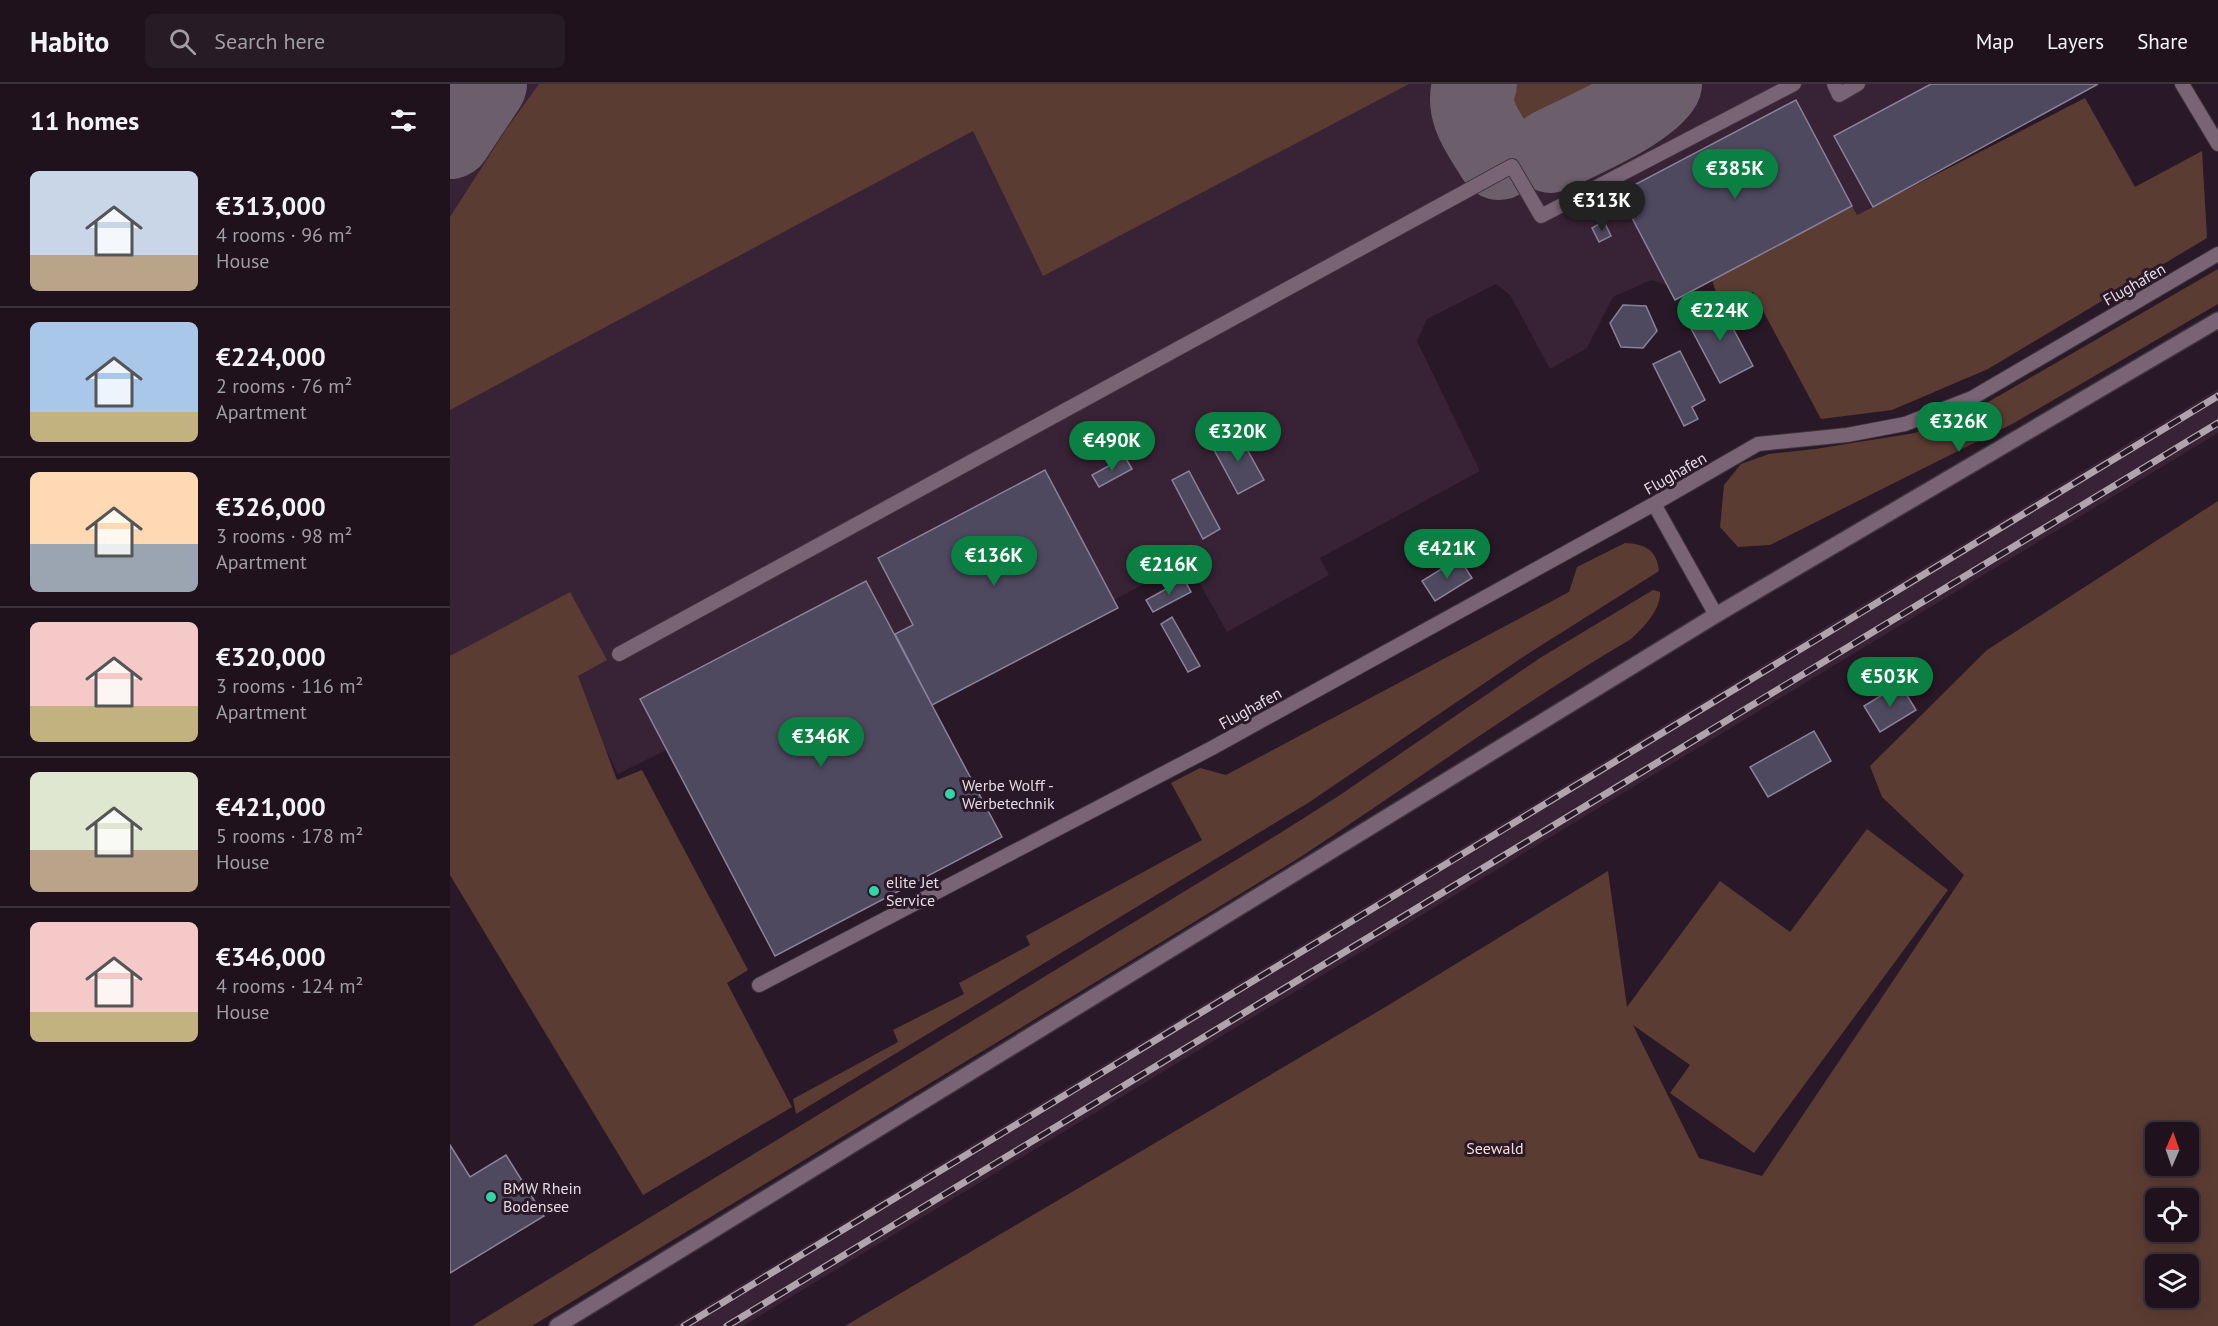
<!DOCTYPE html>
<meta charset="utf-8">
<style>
:root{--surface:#1f121d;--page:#271b26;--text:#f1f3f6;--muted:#a19ea4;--line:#3c323b;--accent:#0b8043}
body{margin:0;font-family:"PT Sans",sans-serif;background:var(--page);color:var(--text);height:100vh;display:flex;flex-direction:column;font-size:22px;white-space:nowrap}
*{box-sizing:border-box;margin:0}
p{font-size:20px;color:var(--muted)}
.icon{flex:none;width:33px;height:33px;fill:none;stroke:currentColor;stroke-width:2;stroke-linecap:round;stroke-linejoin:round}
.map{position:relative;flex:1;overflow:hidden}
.details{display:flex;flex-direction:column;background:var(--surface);width:450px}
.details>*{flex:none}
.needle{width:39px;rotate:2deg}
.buttons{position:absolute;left:1695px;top:1038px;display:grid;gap:12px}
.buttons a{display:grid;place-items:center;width:54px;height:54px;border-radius:9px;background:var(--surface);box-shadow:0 3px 15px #0003,0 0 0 2px var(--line);font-size:30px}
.price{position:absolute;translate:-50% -51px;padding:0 14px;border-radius:21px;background:var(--accent);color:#fff;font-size:20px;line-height:39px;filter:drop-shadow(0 2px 3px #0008)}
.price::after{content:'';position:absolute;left:50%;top:36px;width:18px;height:14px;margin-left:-9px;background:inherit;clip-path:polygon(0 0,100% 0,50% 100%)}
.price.active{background:#222;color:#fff}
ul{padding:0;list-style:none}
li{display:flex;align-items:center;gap:18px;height:150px;padding:0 30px}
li+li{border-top:2px solid var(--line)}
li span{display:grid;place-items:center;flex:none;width:168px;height:120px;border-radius:9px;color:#555}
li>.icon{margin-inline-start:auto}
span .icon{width:72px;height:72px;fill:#fffc;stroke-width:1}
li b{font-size:26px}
h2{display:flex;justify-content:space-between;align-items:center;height:72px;padding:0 30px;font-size:26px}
header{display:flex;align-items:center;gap:36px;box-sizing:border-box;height:84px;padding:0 30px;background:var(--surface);border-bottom:2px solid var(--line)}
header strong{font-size:28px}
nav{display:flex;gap:33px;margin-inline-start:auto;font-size:21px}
.search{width:420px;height:54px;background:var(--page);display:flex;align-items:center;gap:15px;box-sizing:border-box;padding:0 21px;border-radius:9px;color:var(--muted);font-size:22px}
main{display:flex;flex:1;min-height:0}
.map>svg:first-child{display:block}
.built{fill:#382235}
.green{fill:#5b3c33;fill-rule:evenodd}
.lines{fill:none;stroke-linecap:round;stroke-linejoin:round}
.taxiway{stroke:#6c5e6a;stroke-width:84}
.building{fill:#4f495f;stroke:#89829a;stroke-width:1.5}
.service-casing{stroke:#40333e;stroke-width:16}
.tertiary-casing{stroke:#40333e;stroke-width:18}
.service{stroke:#786475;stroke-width:14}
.tertiary{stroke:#786475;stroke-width:15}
.rail-casing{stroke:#b0a3ae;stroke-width:7}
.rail{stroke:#291827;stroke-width:4.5;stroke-dasharray:14;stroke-linecap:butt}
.poi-dot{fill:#33d4a8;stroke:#291827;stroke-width:2}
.labels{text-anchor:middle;stroke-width:6;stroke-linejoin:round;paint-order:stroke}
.street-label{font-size:16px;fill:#e6dae4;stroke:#291827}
.poi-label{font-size:16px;fill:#e6dae4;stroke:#291827;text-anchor:start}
.park-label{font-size:16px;fill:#fadcd3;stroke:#291827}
</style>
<header>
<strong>Habito</strong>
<div class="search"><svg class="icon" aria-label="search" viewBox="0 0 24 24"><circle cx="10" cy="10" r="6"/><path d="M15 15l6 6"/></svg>Search here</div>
<nav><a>Map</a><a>Layers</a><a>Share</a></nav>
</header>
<main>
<section class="details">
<h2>11 homes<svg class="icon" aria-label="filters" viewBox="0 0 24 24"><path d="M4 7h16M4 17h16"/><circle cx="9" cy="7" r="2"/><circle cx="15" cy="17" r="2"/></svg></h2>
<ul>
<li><span style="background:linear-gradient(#c9d6e8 70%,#b9a48a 0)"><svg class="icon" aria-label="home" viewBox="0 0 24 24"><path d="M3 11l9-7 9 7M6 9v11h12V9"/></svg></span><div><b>€313,000</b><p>4 rooms · 96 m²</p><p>House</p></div></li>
<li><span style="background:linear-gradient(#a9c7e8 75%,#c2b280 0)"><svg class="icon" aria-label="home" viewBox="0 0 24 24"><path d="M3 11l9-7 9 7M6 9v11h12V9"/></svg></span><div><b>€224,000</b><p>2 rooms · 76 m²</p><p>Apartment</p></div></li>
<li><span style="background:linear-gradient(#ffd9b3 60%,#9aa5b1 0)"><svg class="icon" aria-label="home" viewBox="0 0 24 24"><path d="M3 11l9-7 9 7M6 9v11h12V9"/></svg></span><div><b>€326,000</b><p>3 rooms · 98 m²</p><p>Apartment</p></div></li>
<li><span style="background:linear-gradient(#f6c9c9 70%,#c2b280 0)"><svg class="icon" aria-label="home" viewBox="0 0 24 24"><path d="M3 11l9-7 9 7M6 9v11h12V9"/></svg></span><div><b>€320,000</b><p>3 rooms · 116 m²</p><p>Apartment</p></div></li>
<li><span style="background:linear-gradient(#dfe7d0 65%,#b9a48a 0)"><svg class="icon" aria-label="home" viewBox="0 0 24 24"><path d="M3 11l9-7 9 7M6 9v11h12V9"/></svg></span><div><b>€421,000</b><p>5 rooms · 178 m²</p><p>House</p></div></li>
<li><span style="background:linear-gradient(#f6c9c9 75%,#c2b280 0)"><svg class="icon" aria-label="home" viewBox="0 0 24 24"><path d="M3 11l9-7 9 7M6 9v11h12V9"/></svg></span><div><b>€346,000</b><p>4 rooms · 124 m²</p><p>House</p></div></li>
</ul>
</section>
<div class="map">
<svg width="1768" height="1242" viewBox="0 0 1768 1242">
<rect width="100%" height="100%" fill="#291827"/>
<path class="built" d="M0,0h1648l-241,131 -6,-8 -176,93 -7,-15 -17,-5 -38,17 -26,51 -37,21 -40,-74 -14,-11 -69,35 -10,22 63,130 -160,87 9,17 -102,57 -40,-71 -73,39 4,8 -186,97 -37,-70 -277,139 -66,-132 -102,53z
M1768,305v44l-1475,893h-70z"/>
<path class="green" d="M89,0h870l-366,192 -70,-145 -523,279v-193l57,-89z
M1055,0h129l-129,67 -19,-42 6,-19z
M1635,14l50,89 67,-36 5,87 -219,131 -96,41 -71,9 -68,-127 -34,10 -7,-22 140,-74 5,9z
M1768,185v35l-204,119 -244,122 -32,2 -18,-20 4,-42 17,-21 28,-10 46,-5 100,-16 68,-28z
M1768,417v825h-1373l542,-320 221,-135 19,136 93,-126 70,51 77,-103 81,61 -194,263 -84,-60 20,-28 -57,-40 66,133 63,18 202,-301 -82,-78 -12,-31 117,-116zM1706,1048h32v34h-32zM1706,1114h32v34h-32zM1706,1180h32v34h-32z
M1175,459c19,1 32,6 34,28l-136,86 -215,146 -512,311 -3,-15 105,-57 -5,-12 71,-36 -5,-11 71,-38 -4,-9 176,-96 -31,-57 29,-15 26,7 343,-183 8,-25z
M1203,506l7,2c1,18 -17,36 -29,47 -115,68 -221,146 -332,219l-767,468h-60l813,-496 55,-35 200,-137z
M120,508l37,68 -29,16 39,104 25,-10 106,200 -21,13 65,124 -149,88 -193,-320v-219z"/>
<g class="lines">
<path class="taxiway" d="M1025,0c-11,27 11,52 24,74
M0,53l35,-53
M1101,67c27,-14 95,-42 109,-67"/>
</g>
<path class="building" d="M1481,0h167l-225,123 -39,-71z
M1346,16l56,106 -177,94 -56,-107z
M1154,137l7,15 -12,6 -7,-14z
M1269,218l34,64 -33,17 -34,-64z
M1173,221l23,1 11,25 -14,17 -22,-1 -11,-24z
M1230,267l25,49 -13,7 6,12 -14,7 -31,-62z
M788,349l26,47 -26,14 -26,-48z
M675,373l7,12 -33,18 -7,-12z
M595,386l73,138 -186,97 -37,-71 18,-9 -35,-67z
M739,387l31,58 -17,10 -31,-59z
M1009,474l13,20 -37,23 -13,-20z
M734,495l7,13 -38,20 -7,-12z
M416,497l136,256 -227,119 -135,-257z
M722,533l28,49 -12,6 -27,-48z
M1450,600l16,26 -36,22 -16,-26z
M1364,647l17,30 -63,36 -18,-30z
M0,1061l20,32 36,-22 38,61 -94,57z"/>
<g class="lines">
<g class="service-casing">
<path id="service" d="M1384,0l5,11 19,-11
M1732,0l36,60
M1204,420l62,111
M169,570l893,-488 29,50 253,-132
M309,901l453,-237 442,-244 104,-60 89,-9 58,-11 67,-26 246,-144"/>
</g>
<g class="tertiary-casing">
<path id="tertiary" d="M107,1242l1159,-711 502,-295"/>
</g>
<use href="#service" class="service"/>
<use href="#tertiary" class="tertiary"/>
<g class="rail-casing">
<path id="rail" d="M234,1242l1534,-930
M277,1242l1491,-903"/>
</g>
<use href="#rail" class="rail"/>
</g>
<g class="poi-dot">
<circle cx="500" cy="710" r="6"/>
<circle cx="424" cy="807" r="6"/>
<circle cx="41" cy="1113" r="6"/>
</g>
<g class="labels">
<g class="street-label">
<text transform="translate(1684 200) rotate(-30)" y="6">Flughafen</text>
<text transform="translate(1225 389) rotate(-30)" y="6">Flughafen</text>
<text transform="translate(800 624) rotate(-29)" y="6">Flughafen</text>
</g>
<g class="poi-label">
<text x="512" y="707">Werbe Wolff -<tspan x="512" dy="18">Werbetechnik</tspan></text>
<text x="436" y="804">elite Jet<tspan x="436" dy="18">Service</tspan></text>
<text x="53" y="1110">BMW Rhein<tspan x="53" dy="18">Bodensee</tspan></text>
</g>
<g class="park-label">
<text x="1045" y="1070">Seewald</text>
</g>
</g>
</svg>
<div class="buttons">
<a><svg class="needle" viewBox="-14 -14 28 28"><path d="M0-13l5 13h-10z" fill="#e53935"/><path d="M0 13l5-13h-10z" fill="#a19ea4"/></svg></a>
<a><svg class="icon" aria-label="locate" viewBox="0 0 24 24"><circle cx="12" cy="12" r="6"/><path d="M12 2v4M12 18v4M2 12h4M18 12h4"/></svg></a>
<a><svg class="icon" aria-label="layers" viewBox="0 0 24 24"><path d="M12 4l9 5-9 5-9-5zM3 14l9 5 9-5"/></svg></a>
</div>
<b class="price" style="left:1285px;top:116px">€385K</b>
<b class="price active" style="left:1152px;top:148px">€313K</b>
<b class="price" style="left:1270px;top:258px">€224K</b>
<b class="price" style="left:1509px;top:369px">€326K</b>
<b class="price" style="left:788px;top:379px">€320K</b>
<b class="price" style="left:662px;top:388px">€490K</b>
<b class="price" style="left:997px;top:496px">€421K</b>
<b class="price" style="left:544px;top:503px">€136K</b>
<b class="price" style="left:719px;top:512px">€216K</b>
<b class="price" style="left:1440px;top:624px">€503K</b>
<b class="price" style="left:371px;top:684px">€346K</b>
</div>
</main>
